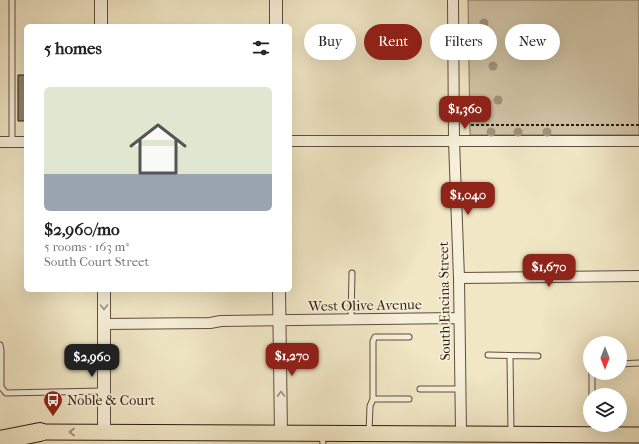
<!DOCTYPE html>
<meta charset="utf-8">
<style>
:root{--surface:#fff;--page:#f2f2f2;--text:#222;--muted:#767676;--accent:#8f2418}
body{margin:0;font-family:"IM FELL French Canon",serif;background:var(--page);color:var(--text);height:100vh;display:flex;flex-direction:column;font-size:15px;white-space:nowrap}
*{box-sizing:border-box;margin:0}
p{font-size:13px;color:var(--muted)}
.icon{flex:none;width:22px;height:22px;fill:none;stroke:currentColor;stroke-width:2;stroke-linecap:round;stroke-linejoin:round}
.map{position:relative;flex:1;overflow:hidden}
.details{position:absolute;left:24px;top:24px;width:268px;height:268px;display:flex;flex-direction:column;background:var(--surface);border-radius:6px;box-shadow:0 4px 16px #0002}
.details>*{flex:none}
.guide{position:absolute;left:304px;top:24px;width:275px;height:36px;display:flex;gap:8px}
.needle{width:26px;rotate:180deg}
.controls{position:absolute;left:583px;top:336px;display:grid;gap:8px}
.controls a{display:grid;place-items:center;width:44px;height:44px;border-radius:50%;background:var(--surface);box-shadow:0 4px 16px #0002;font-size:20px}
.price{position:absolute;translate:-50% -34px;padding:0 9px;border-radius:8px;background:var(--accent);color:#fff;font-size:13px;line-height:26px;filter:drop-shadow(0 1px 2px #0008)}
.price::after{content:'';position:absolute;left:50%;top:24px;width:12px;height:9px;margin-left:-6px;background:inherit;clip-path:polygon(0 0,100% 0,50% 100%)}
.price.active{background:#222;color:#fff}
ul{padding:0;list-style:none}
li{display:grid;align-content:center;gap:8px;height:212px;padding:0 20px}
li span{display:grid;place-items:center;height:124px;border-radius:6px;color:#555}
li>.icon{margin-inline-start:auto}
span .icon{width:72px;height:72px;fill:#fffc;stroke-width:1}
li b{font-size:17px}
h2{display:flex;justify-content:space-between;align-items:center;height:48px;padding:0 20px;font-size:17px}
.chip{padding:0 14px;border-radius:18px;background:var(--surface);box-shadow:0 4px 16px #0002;font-size:14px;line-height:36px}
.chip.active{background:var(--accent);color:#fff}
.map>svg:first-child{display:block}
.green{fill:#d0c4a6;stroke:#806f5c}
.building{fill:#94856f;stroke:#2f1a11}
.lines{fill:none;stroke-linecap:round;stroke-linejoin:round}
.service-casing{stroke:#604d3e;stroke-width:7}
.minor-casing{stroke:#604d3e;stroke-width:12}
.tertiary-casing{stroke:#604d3e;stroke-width:14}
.primary-casing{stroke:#2f1a11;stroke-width:17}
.motorway-casing{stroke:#2f1a11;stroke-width:20}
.path{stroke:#2f1a11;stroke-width:2;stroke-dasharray:3 2;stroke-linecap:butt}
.service{stroke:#f6efd9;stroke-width:5}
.minor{stroke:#f6efd9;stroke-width:10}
.tertiary{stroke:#f6efd9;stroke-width:12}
.primary{stroke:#f1e7c5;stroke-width:15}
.motorway{stroke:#f1e7c5;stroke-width:18}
.tree{fill:#a1927b}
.oneway{stroke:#9c8f7f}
.oneway2{stroke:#9a8b74}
.labels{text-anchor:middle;stroke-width:3.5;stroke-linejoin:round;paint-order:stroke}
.street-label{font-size:14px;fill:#2f1a11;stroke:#f6efd9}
.poi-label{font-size:14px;fill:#2f1a11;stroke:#f6efd9;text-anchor:start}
</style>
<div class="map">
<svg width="639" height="444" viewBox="0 0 639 444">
<rect width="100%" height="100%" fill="#f1e7c5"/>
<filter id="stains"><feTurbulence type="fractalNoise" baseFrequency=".005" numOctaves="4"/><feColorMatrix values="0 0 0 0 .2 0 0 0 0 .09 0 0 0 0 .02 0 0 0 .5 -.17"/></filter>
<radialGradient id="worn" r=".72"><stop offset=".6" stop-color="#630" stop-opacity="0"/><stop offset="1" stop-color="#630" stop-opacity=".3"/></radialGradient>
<path class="green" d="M468,0h171v135h-169z"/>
<path class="building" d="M18,75h8v46h-8z"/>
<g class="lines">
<g class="service-casing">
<path id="service" d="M12,0v142
M351,319l1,-46
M0,345l1,6v36l5,6 97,-2
M488,355l50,1
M510,356l1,77
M620,364l19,-1
M420,389h40
M592,395v-22
M373,399v-58l2,-4h34
M369,432l1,-26 3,-7h36
M322,434l1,10"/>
</g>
<g class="minor-casing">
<path id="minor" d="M453,0l1,141 5,137 2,155
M290,141h349
M0,142h26
M459,278l180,-2
M104,324l106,-1 11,-2 237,-3"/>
</g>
<g class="tertiary-casing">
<path id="tertiary" d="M101,0v26
M276,0v26
M279,290l2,143
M104,432v-142"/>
</g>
<g class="primary-casing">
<path id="primary" d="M40,432l599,3"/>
</g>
<g class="motorway-casing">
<path id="motorway" d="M0,440l40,-8"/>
</g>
<path class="path" d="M471,125h168"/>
<use href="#service" class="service"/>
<use href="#minor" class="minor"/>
<use href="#tertiary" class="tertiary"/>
<use href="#primary" class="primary"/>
<use href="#motorway" class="motorway"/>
</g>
<g class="tree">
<circle cx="484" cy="23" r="4.5"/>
<circle cx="478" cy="39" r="4.5"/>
<circle cx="491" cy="49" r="4.5"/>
<circle cx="493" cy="66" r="4.5"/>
<circle cx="498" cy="100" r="4.5"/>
<circle cx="491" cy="132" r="4.5"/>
<circle cx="518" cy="132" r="4.5"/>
<circle cx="547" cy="132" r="4.5"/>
</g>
<defs><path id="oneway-chevron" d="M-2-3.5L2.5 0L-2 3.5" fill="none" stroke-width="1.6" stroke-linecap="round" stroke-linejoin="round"/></defs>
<g class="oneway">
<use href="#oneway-chevron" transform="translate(104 307) rotate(89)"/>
<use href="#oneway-chevron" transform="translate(281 394) rotate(-91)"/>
</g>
<use class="oneway2" href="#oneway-chevron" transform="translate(72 432) rotate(-180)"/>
<defs>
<g id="bus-pin" transform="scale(1)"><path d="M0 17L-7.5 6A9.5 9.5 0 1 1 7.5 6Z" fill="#8f2418" stroke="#f6efd9"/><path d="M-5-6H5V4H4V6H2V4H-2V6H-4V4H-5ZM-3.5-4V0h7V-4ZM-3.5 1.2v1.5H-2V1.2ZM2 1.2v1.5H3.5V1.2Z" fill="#fff"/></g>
</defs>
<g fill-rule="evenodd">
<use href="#bus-pin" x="53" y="400"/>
</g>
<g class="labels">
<g class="street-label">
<text transform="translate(444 301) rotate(-91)" y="5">South Encina Street</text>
<text transform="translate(365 305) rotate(-1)" y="5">West Olive Avenue</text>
</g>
<g class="poi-label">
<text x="67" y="405">Noble &amp; Court</text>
</g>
</g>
<rect width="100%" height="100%" filter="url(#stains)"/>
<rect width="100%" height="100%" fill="url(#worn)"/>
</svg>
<div class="controls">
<a><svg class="needle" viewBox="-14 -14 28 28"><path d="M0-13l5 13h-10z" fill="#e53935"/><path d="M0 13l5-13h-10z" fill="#767676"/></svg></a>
<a><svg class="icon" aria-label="layers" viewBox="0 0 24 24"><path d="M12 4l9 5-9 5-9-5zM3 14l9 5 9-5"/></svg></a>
</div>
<b class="price" style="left:465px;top:130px">$1,360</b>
<b class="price" style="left:468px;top:216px">$1,040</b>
<b class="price" style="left:549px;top:288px">$1,670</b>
<b class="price" style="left:292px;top:377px">$1,270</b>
<b class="price active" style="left:92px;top:378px">$2,960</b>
<div class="guide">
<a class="chip">Buy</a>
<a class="chip active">Rent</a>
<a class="chip">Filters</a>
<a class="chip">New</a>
</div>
<section class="details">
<h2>5 homes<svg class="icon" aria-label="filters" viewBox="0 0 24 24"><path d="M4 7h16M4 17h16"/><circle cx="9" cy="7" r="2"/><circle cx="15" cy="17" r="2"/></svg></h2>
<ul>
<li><span style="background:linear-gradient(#dfe7d0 70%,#9aa5b1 0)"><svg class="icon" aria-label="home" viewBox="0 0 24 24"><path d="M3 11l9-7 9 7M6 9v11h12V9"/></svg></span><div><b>$2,960/mo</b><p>5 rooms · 163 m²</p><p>South Court Street</p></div></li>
</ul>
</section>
</div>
